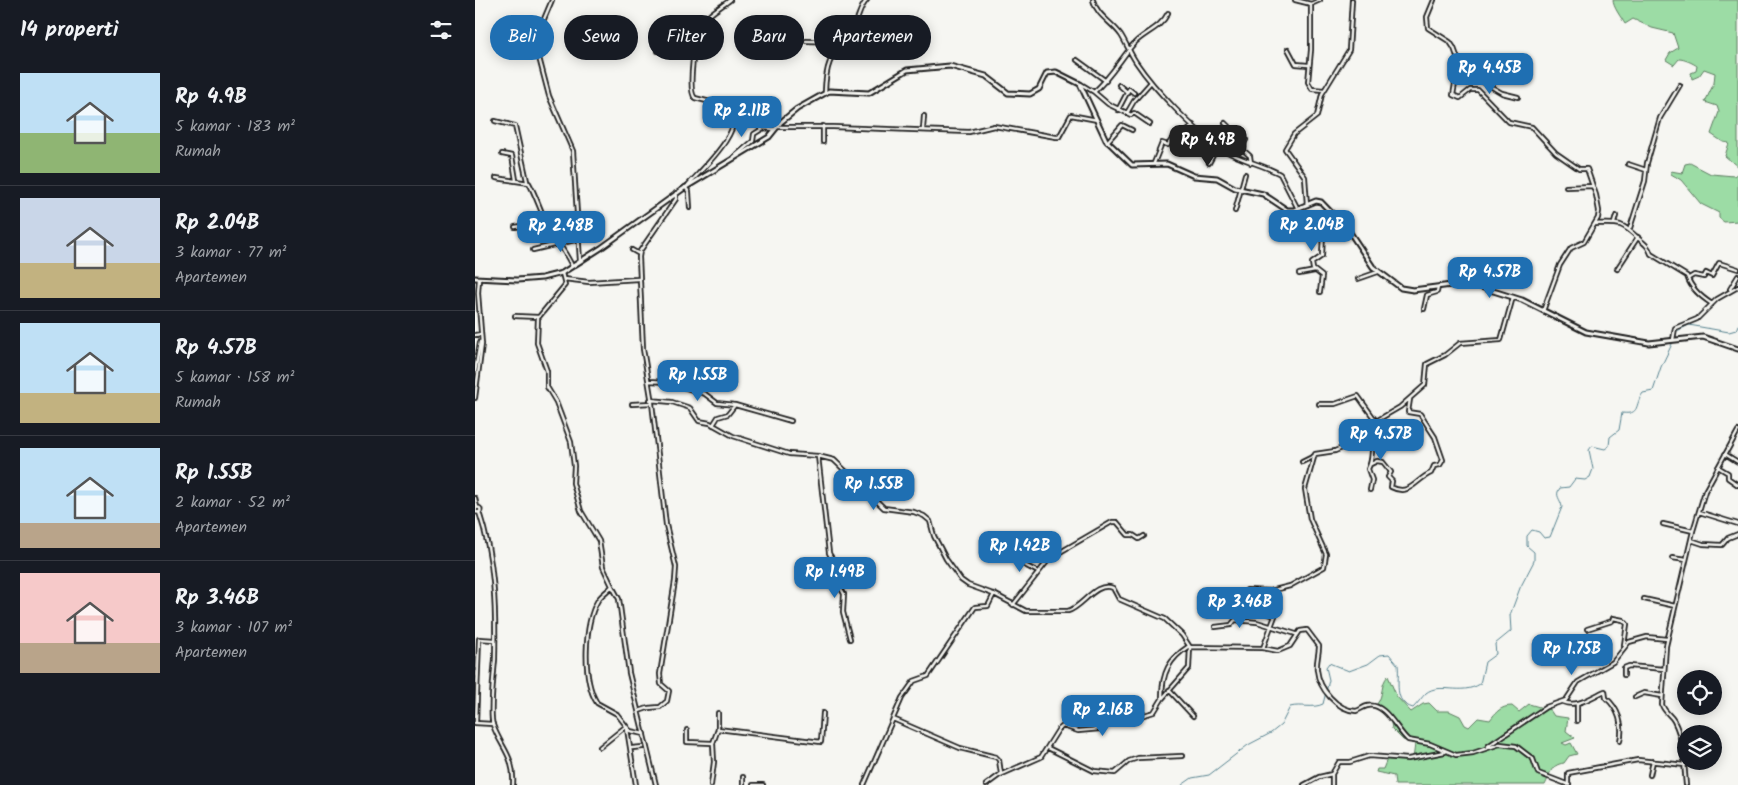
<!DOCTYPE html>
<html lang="id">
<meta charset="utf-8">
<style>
:root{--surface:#171b24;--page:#242831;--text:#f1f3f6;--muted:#9ea1a6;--line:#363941;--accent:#1f6fb2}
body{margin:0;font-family:Kalam,sans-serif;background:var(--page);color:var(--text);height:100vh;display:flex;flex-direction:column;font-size:19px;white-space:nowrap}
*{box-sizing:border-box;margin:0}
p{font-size:16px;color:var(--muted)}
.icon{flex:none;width:28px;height:28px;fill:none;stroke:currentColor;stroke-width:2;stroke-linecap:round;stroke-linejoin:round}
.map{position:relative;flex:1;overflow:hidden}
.sheet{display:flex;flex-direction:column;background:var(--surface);width:475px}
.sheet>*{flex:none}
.guide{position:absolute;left:15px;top:15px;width:475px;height:45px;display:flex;gap:10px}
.tools{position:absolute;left:1202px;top:670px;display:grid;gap:10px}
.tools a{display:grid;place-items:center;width:45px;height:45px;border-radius:50%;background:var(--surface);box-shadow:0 2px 12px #0003;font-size:25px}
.price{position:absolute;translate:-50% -42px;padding:0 11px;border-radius:10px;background:var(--accent);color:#fff;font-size:16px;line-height:32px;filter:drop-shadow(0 1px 2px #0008)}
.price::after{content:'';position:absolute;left:50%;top:30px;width:15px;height:11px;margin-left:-8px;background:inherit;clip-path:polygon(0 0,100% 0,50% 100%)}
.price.on{background:#222;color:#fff}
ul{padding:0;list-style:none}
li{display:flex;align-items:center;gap:15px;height:125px;padding:0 20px}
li+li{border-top:1px solid var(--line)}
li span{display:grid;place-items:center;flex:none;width:140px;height:100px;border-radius:0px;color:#555}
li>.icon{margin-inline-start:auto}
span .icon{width:60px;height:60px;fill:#fffc;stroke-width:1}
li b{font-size:21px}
h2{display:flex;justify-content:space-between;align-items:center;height:60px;padding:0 20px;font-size:21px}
.tag{padding:0 18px;border-radius:22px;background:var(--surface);box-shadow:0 2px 12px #0003;font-size:18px;line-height:45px}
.tag.on{background:var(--accent);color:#fff}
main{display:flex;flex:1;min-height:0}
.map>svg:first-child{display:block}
.green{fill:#9cdca5;stroke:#5c7c60}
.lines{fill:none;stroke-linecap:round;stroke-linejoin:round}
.stream{stroke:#578390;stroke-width:1}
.street-casing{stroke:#1c1c1c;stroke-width:6}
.secondary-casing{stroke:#1c1c1c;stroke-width:7}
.street{stroke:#f6f6f2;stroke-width:2.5}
.secondary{stroke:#f6f6f2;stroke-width:3}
</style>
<main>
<section class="sheet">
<h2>14 properti<svg class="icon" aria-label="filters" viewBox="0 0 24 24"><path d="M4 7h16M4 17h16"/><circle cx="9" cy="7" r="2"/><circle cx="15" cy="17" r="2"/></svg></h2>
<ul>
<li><span style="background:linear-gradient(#bfe0f5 60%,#8fb573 0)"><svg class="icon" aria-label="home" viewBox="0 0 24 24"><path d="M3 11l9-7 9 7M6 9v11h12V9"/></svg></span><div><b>Rp 4.9B</b><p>5 kamar · 183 m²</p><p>Rumah</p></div></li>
<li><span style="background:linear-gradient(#c9d6e8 65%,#c2b280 0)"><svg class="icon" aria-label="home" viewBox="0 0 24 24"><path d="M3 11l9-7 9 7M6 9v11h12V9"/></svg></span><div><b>Rp 2.04B</b><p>3 kamar · 77 m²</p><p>Apartemen</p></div></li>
<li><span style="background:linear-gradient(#bfe0f5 70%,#c2b280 0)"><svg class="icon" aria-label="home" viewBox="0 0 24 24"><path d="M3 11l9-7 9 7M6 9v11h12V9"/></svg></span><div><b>Rp 4.57B</b><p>5 kamar · 158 m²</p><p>Rumah</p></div></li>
<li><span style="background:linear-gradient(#bfe0f5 75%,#b9a48a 0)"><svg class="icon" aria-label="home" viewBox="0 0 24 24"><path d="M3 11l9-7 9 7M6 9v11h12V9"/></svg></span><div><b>Rp 1.55B</b><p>2 kamar · 52 m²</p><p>Apartemen</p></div></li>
<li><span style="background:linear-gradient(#f6c9c9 70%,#b9a48a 0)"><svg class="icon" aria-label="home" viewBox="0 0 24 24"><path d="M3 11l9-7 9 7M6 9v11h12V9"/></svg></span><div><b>Rp 3.46B</b><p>3 kamar · 107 m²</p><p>Apartemen</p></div></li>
</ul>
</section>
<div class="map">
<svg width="1263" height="785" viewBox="0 0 1263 785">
<rect width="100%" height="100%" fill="#f6f6f2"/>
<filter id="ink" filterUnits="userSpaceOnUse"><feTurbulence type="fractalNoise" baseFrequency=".02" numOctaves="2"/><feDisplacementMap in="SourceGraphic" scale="10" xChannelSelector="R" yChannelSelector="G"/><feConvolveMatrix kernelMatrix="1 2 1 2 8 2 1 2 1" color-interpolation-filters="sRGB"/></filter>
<g filter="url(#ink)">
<path class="green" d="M1138,0h125v167l-13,-11 4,-13 -6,-1 -12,-8 8,-22 -2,-6 -12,-4 9,-19 1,-10 -11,-4 -5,7 -7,3 -1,-6 5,-2 1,-5c-4,-3 -13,-7 -18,-7l-5,6 -8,-5 4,-7 8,-5 -5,-15 -21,-5 -19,-9 -8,5c-4,-7 -12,-17 -12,-24z
M1215,163l21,11 23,2 4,-3v48l-14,1 -5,-4v-5l-18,-9 -20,-24 -10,-6v-3l11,2 3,-9z
M913,676l9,21 14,15 12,-8 6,-1 8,8h12l11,5 5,9 4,2 9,-9 12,2c6,-8 11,-14 22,-14l7,6 10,-8 21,6 4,6 14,2 -2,13 9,7 -13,5 4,2 5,-2 6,11 -8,2 -5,7c-15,2 -14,13 -19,22h-150l-1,-9 -18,-4 1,-3h6l4,-10h26l2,-15 -12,-4 -11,-11 -2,-12 -13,-13c7,-9 3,-20 11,-28z"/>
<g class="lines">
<path class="stream" d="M1198,333l16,-8 40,7 7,-2 2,-5
M707,785l10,-7 17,-3 39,-30 23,-12 10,-8 9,-18c11,-3 23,2 33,-3l6,-24 -3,-13 3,-4 20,8 19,-7 12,-9 9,-1 9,11c2,16 -6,37 15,43 5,-5 9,-11 13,-15 14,-11 35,3 54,-9l5,-22 11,-8 -1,-10 16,-13 -1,-16 10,-27 14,-27v-9l-7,-6v-10l5,-6 7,2 5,6 6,-1 12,-30c-1,-8 -8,-11 -2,-19l9,-1 6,-8 10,1 5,-3 3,-8 -4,-19 3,-4 13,3 4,-3 1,-9 9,-7 3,-17c19,2 12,-8 21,-20l10,-2 8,-24 11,-23"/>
<g class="street-casing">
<path id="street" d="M77,0l-13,31 -2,19 12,46 24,55 7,110
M618,0c4,16 19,22 28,35 5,8 9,18 15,27 18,27 60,71 88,88 18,11 38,14 56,24l18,35
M820,0l16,4 9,-4
M959,0l-7,17 1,11 22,14 4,6 5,14 -6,33 7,3 10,-8h8l31,32 23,5 24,26 23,16h8l9,26 3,16 -1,7 -14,24 -13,6 -11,17 -17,46
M836,4v46l-3,32 4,7 12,1
M200,27l16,-3 21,4
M331,41l35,1
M813,49l8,15 12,1
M183,51l36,1
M602,60l29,21
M982,71l16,5 29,17 16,4
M606,84l13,8
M644,85l8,7
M350,92c1,-35 9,-37 28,-64 6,-9 6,-20 14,-28
M643,110l11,-21 5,4
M652,113l7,-12 17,-19
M20,121l20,5 12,55
M259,121l23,1 4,6 14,1
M750,123l9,9 12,8 -5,8 9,8 1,7
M675,124l-16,-11 -3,2 -23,-11 -14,-12c15,-13 25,-30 37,-45 10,-14 29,-17 37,-34
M301,127h57l136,5 25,-6 62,11h3l12,-22 26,5
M448,129l1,-13
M348,142v-16
M632,142l15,-17 10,5
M27,154l10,2 4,24
M259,157l19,-16 1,-7 8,-5
M679,163l8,-20 6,2 7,-10 7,2 11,-12
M734,163l9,-17
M1153,164l18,6
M21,178l33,5c7,13 11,26 17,39 7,16 19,28 26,44
M213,185c13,-15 60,-57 42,-78l-35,-9c-8,-7 0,-62 5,-73 6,-10 21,-18 30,-25
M210,187l4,5 1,16
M1091,187l27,-1
M832,205l-2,-28 -20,-28 9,-15 23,-18 5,-22 27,-44 3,-50
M760,211l10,-37
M1139,223l2,-7
M1121,224c24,-1 25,-2 43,15 6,5 10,8 12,15l36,22c4,13 14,21 25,28
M40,227l31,-5
M1155,228l15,-47 2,-18 13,-45 20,-33
M58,250l46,-11
M157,250l7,4
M1142,269l21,-32
M87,273l3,12 -27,33 -1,25 10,28v16l9,15 15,40 3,24 -1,17 8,28 18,30 4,26 9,19c-4,5 -10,8 -14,14 -14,24 -16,79 -1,103l20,11 13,17 14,3
M824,274l16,-3
M1214,278l5,-3 10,2 2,-4 6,3 7,-13 19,6
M89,279l25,3 49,-3
M883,279l20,-7
M977,285l10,-12 2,-7
M1255,289l8,-13
M845,292l2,-16 -9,-7 -1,-6 10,-7 1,-23 18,-11
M949,309l3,-14 10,-3 1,-5
M40,316l23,1
M0,335l6,-1
M1198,340l2,-12 22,-9 20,-20 21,-12
M0,372l5,-30
M174,381l18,1 38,12 12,9 18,2
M0,398l7,-54 -4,-51 1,-14
M175,400l22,2 18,6 9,13 11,2 23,13 56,18 29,2 16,4 50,48 30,4 10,4 6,5 4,15 12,23 15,21 7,5 25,9
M157,404l20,-1
M844,404h16l23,-8 18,25
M238,425l5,-8 10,-3 7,-9 56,16
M894,436l4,7c-2,10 0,17 -5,26l4,11 -2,10
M1250,454l13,8
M343,456l11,97c4,10 13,11 16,20
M827,462l12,-6
M896,464l6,-3 6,1 8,10 -3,5 4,4 -1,6c19,10 25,-8 40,-14l3,-7 6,-1 3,-5 -8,-23 -15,-23 -12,-2 2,-13
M1243,467l10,6v5l10,7
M0,498l2,9
M0.5 510a2.5 2.5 0 1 1 5 0a2.5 2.5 0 1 1-5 0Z
M4,512c16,48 17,97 16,147 -1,14 -6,54 -2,66 8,23 22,31 20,60
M1224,512l39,12
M1188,524l30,7
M1216,540l12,4 19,1 6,-7 10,-4
M569,541l11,5 2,8
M536,558l27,14
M1197,558l14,2
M362,565l-2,13 9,16 -1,18 7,27
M137,586l7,13 10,74 27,112
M1169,599l31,7
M538,605l37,-47 62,-36h5l11,13h5l6,4 5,-3
M767,621l4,-14
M740,627l16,-2 4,-5 22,2 39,12
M1112,629l25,-8 1,-3 10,2 4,4 -3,21
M788,648l12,-32 -29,-9 1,-17 23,1 20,-5 34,-19 2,-13 -16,-35 -5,-30 10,-35 20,-3 33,-14 8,-16 24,-14 25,-22 2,-21 18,-9 15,-12 41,-3 12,-43
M1149,675v-7l5,-2 35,3
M694,690l24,26
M687,697c0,-24 7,-38 27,-51
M1160,697l9,-4 18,3
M1088,702c14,6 28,-5 42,-11l1,7c12,10 18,27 14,43
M1102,704v17
M164,711l9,-3 12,-1 7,-6 2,-10 -8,-7 -1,-10 15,-93 1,-14 -10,-42 -14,-122 -9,-54 -4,-92 1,-6 36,-52v-6
M243,713v16
M418,719l67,29 36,9 3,3 2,14 -15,11
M0,723l18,1
M1,723l3,-84 16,1
M152,729l9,56
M212,730v12l26,1
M1013,746l58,-39 20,-7 12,-18 35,-20 16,-20 18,-5 20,2
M125,747l25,-20
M157,748l11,-1
M573,748l46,23 21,2 14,-12 9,-3 44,-2
M525,775l41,-18 17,-27 5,-4 15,5 22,-2 9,-12 8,3 14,-1 23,-7 8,-13 27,-31 1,-21
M1175,775l3,-14
M236,785l3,-23 -1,-19 5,-14 103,13 2,-29
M268,785v-8
M278,785h10
M389,785l38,-87 12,-17 14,-5 47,-69 13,-1 6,-12 32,17h42c15,-4 27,-30 45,-23l6,11 46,20 17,16 8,12 73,1 15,3 12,-5 10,-15 7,-1 12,16c0,8 -3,16 -2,24 2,19 20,40 39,41 4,-1 7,-4 11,-5 18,-5 30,25 41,34l22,4 26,11 17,-2 27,-9 16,2 17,13 5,14 31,12
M829,785l15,-8 13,-3
M857,785v-11l7,-12h11l19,-6 39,3 37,-7
M1093,785v-12l70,-13 47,5
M1211,785c-2,-20 -2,-45 -12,-64 -3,-6 -9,-8 -12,-16l4,-59 27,-115 12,-40 33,-60"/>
</g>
<g class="secondary-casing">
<path id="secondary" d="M0,278l42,2 25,-2 20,-5 39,-25 82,-59 86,-52 12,-15 16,-13 32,-18 40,2 38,-23 43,-4 36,10 22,17 22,1 9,-5 8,-16 9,-1 24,12 26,56 26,25 35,-1 27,12 23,2 18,10 28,6 24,16h7l22,-9 5,1 28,29 24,36 28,21 12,2 46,-6 15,1 48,15 64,32 63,11 54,-6 35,12"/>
</g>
<use href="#street" class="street"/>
<use href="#secondary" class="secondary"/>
</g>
</g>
</svg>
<div class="tools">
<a><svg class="icon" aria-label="locate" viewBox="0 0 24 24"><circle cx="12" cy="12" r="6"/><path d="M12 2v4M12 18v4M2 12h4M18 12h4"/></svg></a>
<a><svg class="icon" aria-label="layers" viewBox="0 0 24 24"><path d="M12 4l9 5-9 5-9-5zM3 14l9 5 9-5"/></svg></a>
</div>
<b class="price" style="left:1015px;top:95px">Rp 4.45B</b>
<b class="price" style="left:267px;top:138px">Rp 2.11B</b>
<b class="price on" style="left:733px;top:167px">Rp 4.9B</b>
<b class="price" style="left:837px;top:252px">Rp 2.04B</b>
<b class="price" style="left:86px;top:253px">Rp 2.48B</b>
<b class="price" style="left:1015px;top:299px">Rp 4.57B</b>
<b class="price" style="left:223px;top:402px">Rp 1.55B</b>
<b class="price" style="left:906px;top:461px">Rp 4.57B</b>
<b class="price" style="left:399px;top:511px">Rp 1.55B</b>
<b class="price" style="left:545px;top:573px">Rp 1.42B</b>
<b class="price" style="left:360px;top:599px">Rp 1.49B</b>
<b class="price" style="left:765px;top:629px">Rp 3.46B</b>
<b class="price" style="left:1097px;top:676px">Rp 1.75B</b>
<b class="price" style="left:628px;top:737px">Rp 2.16B</b>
<div class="guide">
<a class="tag on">Beli</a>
<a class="tag">Sewa</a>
<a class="tag">Filter</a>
<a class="tag">Baru</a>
<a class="tag">Apartemen</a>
</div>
</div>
</main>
